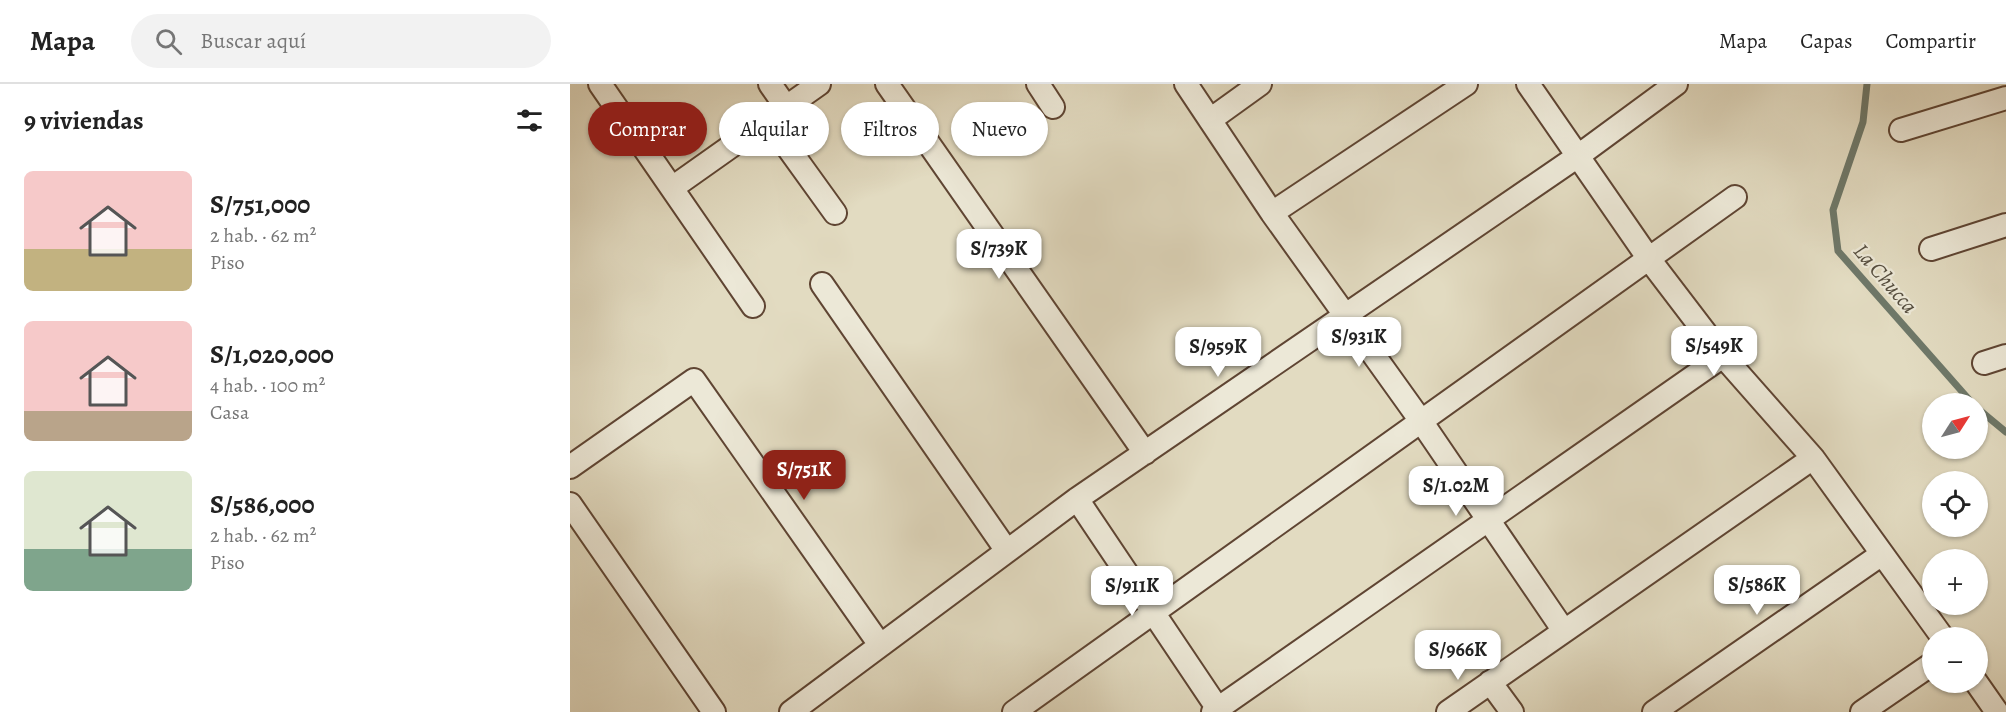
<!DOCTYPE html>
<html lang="es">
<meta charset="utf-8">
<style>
:root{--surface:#fff;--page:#f2f2f2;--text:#222;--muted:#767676;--line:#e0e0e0;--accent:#8f2418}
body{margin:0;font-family:Alegreya,serif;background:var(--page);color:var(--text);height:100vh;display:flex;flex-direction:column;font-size:22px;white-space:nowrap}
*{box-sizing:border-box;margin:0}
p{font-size:20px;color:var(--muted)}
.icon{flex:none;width:33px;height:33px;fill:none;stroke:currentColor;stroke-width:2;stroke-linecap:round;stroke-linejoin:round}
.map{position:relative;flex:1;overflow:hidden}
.details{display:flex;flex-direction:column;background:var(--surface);width:570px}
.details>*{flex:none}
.guide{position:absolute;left:18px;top:18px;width:570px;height:54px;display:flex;gap:12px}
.needle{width:39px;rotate:54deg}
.controls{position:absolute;left:1352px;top:309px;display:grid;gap:12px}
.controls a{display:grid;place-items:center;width:66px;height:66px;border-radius:50%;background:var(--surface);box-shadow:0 2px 4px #0004;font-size:30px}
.price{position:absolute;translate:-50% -51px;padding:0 14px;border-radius:12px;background:#fff;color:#222;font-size:20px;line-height:39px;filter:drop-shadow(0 2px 3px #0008)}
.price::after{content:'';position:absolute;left:50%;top:36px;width:18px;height:14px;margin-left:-9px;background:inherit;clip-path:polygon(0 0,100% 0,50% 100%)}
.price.active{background:var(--accent);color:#fff}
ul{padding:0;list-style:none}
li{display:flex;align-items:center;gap:18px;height:150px;padding:0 24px}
li span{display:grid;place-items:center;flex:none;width:168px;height:120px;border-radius:9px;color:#555}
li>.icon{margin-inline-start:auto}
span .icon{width:72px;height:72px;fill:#fffc;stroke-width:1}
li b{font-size:26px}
h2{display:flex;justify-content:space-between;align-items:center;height:72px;padding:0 24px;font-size:26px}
.chip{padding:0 21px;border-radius:27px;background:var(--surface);box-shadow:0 2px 4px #0004;font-size:21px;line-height:54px}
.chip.active{background:var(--accent);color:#fff}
header{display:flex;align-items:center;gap:36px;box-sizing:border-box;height:84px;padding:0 30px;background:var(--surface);border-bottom:2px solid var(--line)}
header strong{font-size:28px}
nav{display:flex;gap:33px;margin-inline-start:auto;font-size:21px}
.search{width:420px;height:54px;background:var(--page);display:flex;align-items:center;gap:15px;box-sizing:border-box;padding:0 21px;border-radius:33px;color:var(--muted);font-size:22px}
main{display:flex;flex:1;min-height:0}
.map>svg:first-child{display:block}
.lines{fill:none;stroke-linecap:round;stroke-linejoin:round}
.stream{stroke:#6e7869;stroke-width:7}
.minor-casing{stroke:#5f4533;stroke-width:26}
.minor{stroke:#ece8d7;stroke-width:22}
.labels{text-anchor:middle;stroke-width:4.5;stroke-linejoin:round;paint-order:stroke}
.water-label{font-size:22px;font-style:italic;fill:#564e3f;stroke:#ece8d7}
</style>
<header>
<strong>Mapa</strong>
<div class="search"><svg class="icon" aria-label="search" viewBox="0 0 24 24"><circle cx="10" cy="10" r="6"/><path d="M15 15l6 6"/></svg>Buscar aquí</div>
<nav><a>Mapa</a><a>Capas</a><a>Compartir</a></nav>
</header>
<main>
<section class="details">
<h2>9 viviendas<svg class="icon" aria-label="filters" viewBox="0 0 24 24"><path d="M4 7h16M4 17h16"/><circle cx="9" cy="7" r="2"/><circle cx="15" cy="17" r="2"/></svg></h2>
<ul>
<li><span style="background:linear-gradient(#f6c9c9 65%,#c2b280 0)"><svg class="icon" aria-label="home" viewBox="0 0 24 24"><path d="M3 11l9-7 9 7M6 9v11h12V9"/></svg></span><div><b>S/751,000</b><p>2 hab. · 62 m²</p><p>Piso</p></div></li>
<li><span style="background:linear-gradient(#f6c9c9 75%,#b9a48a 0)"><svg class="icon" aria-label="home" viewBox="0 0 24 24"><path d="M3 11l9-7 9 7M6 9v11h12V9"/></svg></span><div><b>S/1,020,000</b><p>4 hab. · 100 m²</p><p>Casa</p></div></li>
<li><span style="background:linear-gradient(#dfe7d0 65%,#7fa58c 0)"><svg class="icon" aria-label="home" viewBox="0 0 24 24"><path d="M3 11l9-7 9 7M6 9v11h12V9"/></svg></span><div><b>S/586,000</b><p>2 hab. · 62 m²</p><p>Piso</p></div></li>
</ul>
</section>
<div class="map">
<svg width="1436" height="628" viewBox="0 0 1436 628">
<rect width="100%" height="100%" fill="#e2dbc1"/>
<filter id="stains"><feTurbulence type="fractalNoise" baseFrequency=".00333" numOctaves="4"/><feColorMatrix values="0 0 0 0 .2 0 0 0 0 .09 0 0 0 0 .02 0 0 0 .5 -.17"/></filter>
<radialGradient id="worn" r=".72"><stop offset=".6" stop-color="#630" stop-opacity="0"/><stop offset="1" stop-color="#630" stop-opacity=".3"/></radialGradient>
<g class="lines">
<path class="stream" d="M1297,0l-4,38 -30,88 5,41 135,153
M1407,324l29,24"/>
<g class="minor-casing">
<path id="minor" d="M30,0l153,222
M200,0l16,23
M317,0l258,369
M468,0l15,23
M616,0l86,129 149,208 143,210
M958,0l121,175 74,97 90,102 130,180
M198,36l67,93
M640,36l50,-36
M1331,46l105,-32
M102,104l147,-104
M702,129l194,-129
M1361,165l75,-24
M252,200l185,267
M1414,279l22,-7
M0,383l124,-87 186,265
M507,415l143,213
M0,420l144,208
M920,598l22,30
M1406,598l21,30
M221,628l286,-213 501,-343 98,-72
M444,628l721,-515
M643,628l510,-356
M878,628l365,-254
M1084,628l228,-158
M1292,628l70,-48"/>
</g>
<use href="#minor" class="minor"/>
</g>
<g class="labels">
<g class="water-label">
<text transform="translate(1316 194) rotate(49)" y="8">La Chucca</text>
</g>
</g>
<rect width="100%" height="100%" filter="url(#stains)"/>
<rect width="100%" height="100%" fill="url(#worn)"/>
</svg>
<div class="controls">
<a><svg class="needle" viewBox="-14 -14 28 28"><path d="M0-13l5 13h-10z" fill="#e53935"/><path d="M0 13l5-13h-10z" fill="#767676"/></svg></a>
<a><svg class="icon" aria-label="locate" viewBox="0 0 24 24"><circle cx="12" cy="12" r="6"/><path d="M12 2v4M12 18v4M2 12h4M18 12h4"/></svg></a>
<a>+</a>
<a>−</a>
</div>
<b class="price" style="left:429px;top:196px">S/739K</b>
<b class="price" style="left:789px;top:284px">S/931K</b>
<b class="price" style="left:1144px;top:293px">S/549K</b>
<b class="price" style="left:648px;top:294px">S/959K</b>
<b class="price active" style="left:234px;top:417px">S/751K</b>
<b class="price" style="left:886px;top:433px">S/1.02M</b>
<b class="price" style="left:1187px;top:532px">S/586K</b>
<b class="price" style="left:562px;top:533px">S/911K</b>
<b class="price" style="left:888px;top:597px">S/966K</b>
<div class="guide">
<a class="chip active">Comprar</a>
<a class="chip">Alquilar</a>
<a class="chip">Filtros</a>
<a class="chip">Nuevo</a>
</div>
</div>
</main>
